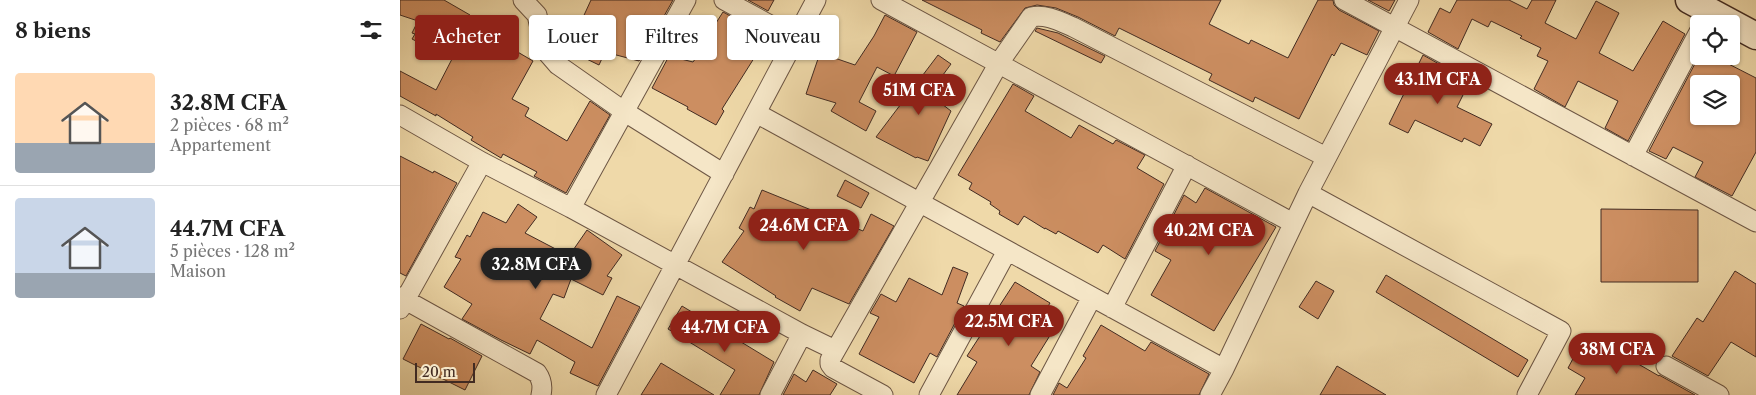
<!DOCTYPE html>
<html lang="fr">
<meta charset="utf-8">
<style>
:root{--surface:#fff;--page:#f6f6f6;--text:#222;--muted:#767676;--line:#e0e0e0;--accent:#8f2418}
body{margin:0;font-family:"Libre Caslon Text",serif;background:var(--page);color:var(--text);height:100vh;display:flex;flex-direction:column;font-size:19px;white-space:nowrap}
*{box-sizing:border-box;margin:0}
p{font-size:16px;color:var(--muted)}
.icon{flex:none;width:28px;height:28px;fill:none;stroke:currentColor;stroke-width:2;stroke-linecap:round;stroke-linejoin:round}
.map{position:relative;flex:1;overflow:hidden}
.panel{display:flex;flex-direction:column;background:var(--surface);width:400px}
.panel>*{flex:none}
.hud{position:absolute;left:15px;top:15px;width:475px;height:45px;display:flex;gap:10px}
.controls{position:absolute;left:1290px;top:15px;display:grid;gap:10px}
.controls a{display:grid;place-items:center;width:50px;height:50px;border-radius:5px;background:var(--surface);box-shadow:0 1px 4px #0004;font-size:25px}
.scale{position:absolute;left:15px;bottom:12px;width:60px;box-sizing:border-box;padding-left:5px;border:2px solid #422b22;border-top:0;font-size:14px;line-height:18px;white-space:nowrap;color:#422b22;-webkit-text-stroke:4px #f5e6c7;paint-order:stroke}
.price{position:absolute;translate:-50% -42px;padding:0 11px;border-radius:18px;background:var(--accent);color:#fff;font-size:16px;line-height:32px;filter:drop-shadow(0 1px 2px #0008)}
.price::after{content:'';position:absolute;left:50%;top:30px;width:15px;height:11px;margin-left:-8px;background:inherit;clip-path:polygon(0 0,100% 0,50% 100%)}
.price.selected{background:#222;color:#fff}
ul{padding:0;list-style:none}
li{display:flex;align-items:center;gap:15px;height:125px;padding:0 15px}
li+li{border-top:1px solid var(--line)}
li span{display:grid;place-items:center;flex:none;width:140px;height:100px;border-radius:5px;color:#555}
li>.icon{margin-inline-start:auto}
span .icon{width:60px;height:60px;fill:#fffc;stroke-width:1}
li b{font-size:21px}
h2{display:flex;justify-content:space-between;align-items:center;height:60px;padding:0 15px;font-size:21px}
.tag{padding:0 18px;border-radius:5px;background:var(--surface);box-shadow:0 1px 4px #0004;font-size:18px;line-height:45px}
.tag.selected{background:var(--accent);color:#fff}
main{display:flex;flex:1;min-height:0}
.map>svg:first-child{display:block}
.building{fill:#cc8e61;stroke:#422b22;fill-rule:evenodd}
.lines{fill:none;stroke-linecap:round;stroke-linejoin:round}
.street-casing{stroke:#6d5644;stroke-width:21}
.secondary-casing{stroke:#422b22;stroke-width:29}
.street{stroke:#f5e6c7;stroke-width:19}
.secondary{stroke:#f5e6c7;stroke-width:26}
</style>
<main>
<section class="panel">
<h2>8 biens<svg class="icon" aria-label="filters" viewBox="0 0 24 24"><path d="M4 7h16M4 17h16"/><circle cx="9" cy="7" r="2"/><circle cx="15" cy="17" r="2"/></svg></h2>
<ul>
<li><span style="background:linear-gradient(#ffd9b3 70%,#9aa5b1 0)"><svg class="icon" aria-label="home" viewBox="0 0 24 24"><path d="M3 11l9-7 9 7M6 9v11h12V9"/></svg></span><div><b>32.8M CFA</b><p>2 pièces · 68 m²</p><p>Appartement</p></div></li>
<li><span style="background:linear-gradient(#c9d6e8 75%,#9aa5b1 0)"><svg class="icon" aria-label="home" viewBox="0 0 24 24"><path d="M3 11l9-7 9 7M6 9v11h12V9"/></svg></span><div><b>44.7M CFA</b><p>5 pièces · 128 m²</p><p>Maison</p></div></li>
</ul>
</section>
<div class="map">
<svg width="1356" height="395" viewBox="0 0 1356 395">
<rect width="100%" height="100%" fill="#efd9a9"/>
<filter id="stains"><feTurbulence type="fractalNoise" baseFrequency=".004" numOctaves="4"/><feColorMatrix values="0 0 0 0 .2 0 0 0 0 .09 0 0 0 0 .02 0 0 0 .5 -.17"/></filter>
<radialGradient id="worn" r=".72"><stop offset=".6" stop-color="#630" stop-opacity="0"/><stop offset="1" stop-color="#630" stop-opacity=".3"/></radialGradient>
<path class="building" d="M0,0h44l26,15 -3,4 40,20 -3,5 29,17 -21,38 17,9 -4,8 42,25 23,-40 20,14 -44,78 -32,-17 3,-4 -34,-18 -2,4 -30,-18 2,-3 -37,-23v2l-36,-20v-25l36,19 16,-31 -40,-20 3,-5 -3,-1 6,-12 -18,-6z
M191,0h82l-34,61 -34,-9 -6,13 -31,-15z
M348,0h26l-6,11z
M522,0h299l-12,24 40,20 2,-4 37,18 30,-58h15l1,5 5,5 40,21 -12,24 -26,-12 -7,13 -2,-2 -33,65 -44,-22 -2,5 -44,-22 3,-6 -93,-46 -4,8 -37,-19 -22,-9 -19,-3 -12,3 -25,34 -19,-9 1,-3z
M968,0h27l-6,11z
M1057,0h52l18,9 5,-9h24l-11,23 31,16 20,-38 23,12 -20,40 34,18 30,-50 22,13 -57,107 -23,-13 13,-27 -40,-20 -13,26 -31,-18 14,-28 -11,-5 4,-8 -21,-10 2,-2 -31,-15 -3,6 -16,-8 -14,30 -30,-17 12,-24 10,5z
M323,12l45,24 -46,73 2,2 -8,14 -29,-16 1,-2 -36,-19 17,-32 24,6 19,-26 -3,-2z
M485,15l32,17 -23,44 -17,-9 -18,35 17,9 -10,20 -35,-20 5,-8 -30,-9 14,-41 35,12 19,-29z
M637,28l21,5 47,23 -4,7 -66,-32z
M538,55l13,9 -22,30 22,17 -23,50 -11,-4 -1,1 -40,-21z
M1023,55l25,14 -2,4 22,12 -11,22 35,17 -12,22 -16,-8 -2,4 -47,-22 -7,13 -19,-9z
M1299,56h14l43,22v74l-24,44 -37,-19 8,-15 -30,-15 -7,12 -17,-8zM1299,84h32v32h-32z
M613,84l21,12 -9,15 46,27 8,-13 34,19 3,-4 29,15 -8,13 27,16 -39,75 -22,-14 -5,8 -40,-22 -2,3 -11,-6v1l-21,-13 -6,9 -19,-11 1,-3 -10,-7 1,-2 -22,-13 3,-6 -14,-8z
M0,156l33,17 1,-2 23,12 -51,93 -6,-3z
M445,180l24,13 -8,15 -24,-12z
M805,188l71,39 -62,104 -63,-36 20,-35 -16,-9 29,-56 12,8z
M362,190l101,41 8,-17 23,12 -45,78 -37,-16 -12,23 -25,-14 1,-1 -54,-34 22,-31 -5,-3 11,-21 4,2z
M118,204l19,13 -12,16 44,23 18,-26 35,25 -15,21 5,2 -9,17 -32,-16 -7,19 -11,-4 -13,25 52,29 25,-52 23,11 -42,79 -28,-13 5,-11 -38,-22 -7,14 -29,-14 -39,-21 10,-15 -28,-17 17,-28 -6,-2 12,-22 3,2 13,-25 23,11z
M1201,209l97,1v72h-97z
M553,267l15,6 -11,30 7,3 -27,51 -7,-4 -16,30 -55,-29 20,-37 -9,-4 11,-19 15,8 13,-24 33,17z
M1335,271l21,13v73l-25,-15 -23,34 -36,-20 25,-38 6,4z
M986,275l142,85 -10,17 -142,-85z
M916,281l18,10 -16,28 -19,-12z
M615,282l35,21 -10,17 14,9 -23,37 9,6 -11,23h-72l20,-33 -10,-6z
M282,306l92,56 -15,33h-39l15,-25 -67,-41z
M21,324l28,15 1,-1 32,18 -17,34 -62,-31z
M701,325l44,26 6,-9 58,32 -10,21h-146l6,-12 8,5 19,-30 -3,-2z
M1184,338l35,20 2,-4 38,22v-1l36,20h-120l10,-17 -17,-10z
M261,363l53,32h-73z
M937,366l49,29h-66z
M413,370l24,14 -7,11h-47l11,-21 12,8z"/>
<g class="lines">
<g class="street-casing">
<path id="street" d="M123,0l14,15 8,35 13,15 67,47 99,62
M324,0l72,39
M481,0l412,223
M944,0l412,222
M356,113l468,256
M0,115l82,47 89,46 231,126 33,16
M1233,156l66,-124
M908,193l253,138 -34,64
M171,208l115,-208
M0,297l137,76c5,7 6,13 4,22
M712,308l75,-143
M0,309l82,-147
M1266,366l53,29
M206,395l210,-395
M370,395l32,-61
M483,395l-50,-27 -3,-4v-4l169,-297 32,-46c15,-3 28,4 42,10l253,130
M529,395l78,-144
M640,395l52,-98
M810,395l14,-26 84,-176 101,-193"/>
</g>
<g class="secondary-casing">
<path id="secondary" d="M1289,0l67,36"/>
</g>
<use href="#street" class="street"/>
<use href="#secondary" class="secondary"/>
</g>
<rect width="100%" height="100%" filter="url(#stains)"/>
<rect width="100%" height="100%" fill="url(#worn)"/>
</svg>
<div class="controls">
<a><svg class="icon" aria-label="locate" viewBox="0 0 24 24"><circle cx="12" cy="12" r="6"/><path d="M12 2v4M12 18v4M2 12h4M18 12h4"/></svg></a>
<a><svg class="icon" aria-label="layers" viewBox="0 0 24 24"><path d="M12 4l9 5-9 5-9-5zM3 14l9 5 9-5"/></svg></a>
</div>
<div class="scale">20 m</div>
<b class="price" style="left:1038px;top:105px">43.1M CFA</b>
<b class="price" style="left:519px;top:116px">51M CFA</b>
<b class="price" style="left:404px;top:251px">24.6M CFA</b>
<b class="price" style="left:809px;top:256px">40.2M CFA</b>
<b class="price selected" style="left:136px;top:290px">32.8M CFA</b>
<b class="price" style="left:609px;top:347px">22.5M CFA</b>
<b class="price" style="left:325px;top:353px">44.7M CFA</b>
<b class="price" style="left:1217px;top:375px">38M CFA</b>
<div class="hud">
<a class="tag selected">Acheter</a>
<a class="tag">Louer</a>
<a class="tag">Filtres</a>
<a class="tag">Nouveau</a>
</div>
</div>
</main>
